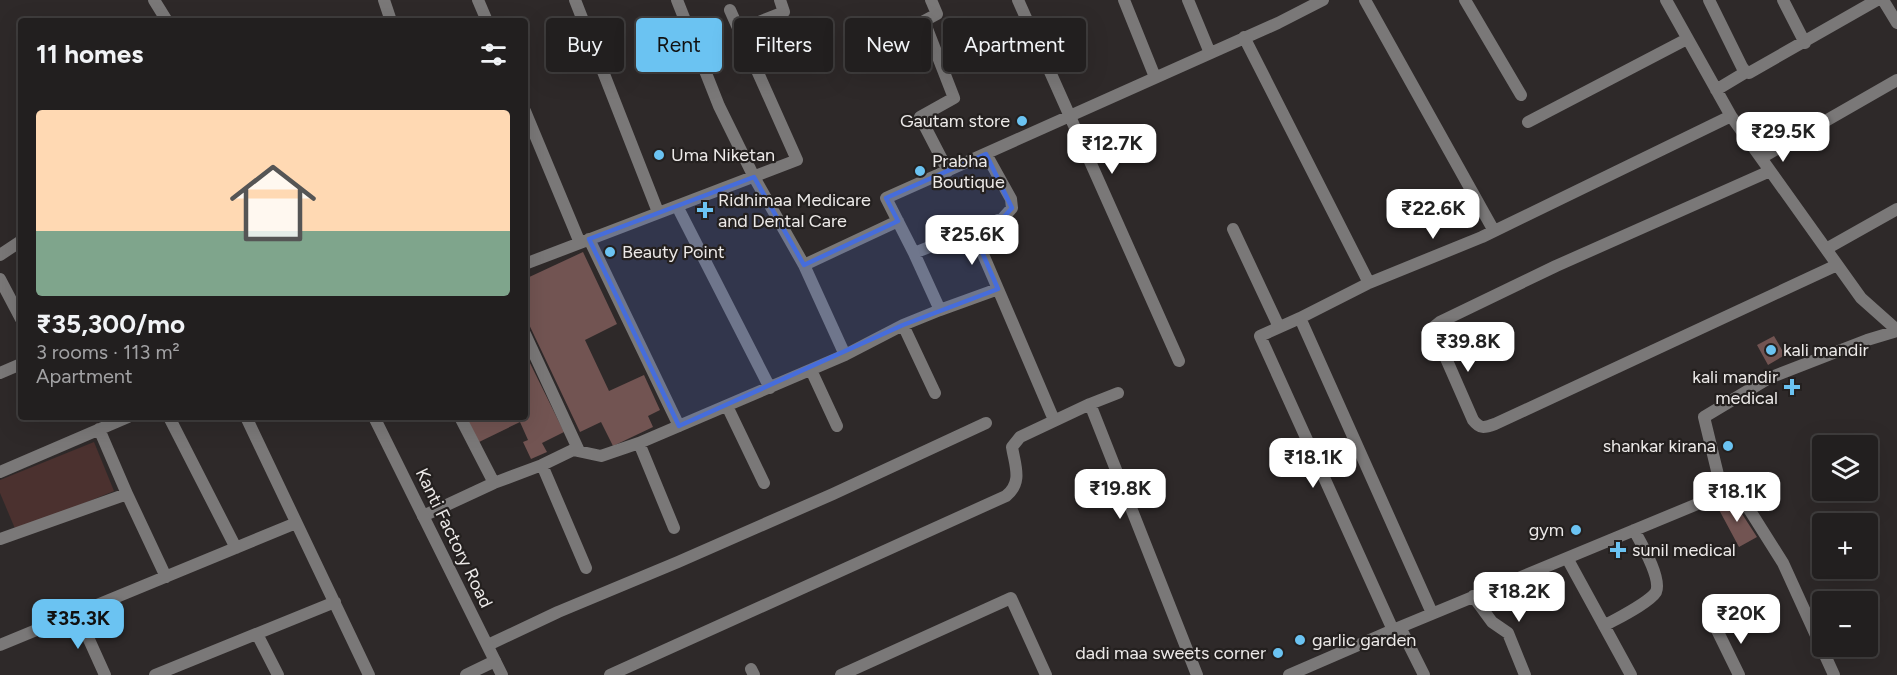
<!DOCTYPE html>
<meta charset="utf-8">
<style>
:root{--surface:#221f1f;--page:#2e2c2c;--text:#f1f3f6;--muted:#a2a2a4;--line:#3f3d3d;--accent:#6bc3f2}
body{margin:0;font-family:Figtree,sans-serif;background:var(--page);color:var(--text);height:100vh;display:flex;flex-direction:column;font-size:22px;white-space:nowrap}
*{box-sizing:border-box;margin:0}
p{font-size:20px;color:var(--muted)}
.icon{flex:none;width:33px;height:33px;fill:none;stroke:currentColor;stroke-width:2;stroke-linecap:round;stroke-linejoin:round}
.map{position:relative;flex:1;overflow:hidden}
.drawer{position:absolute;left:18px;top:18px;width:510px;height:402px;display:flex;flex-direction:column;background:var(--surface);border-radius:6px;box-shadow:0 6px 24px #0002,0 0 0 2px var(--line)}
.drawer>*{flex:none}
.top-card{position:absolute;left:546px;top:18px;width:570px;height:54px;display:flex;gap:12px}
.tools{position:absolute;left:1812px;top:435px;display:grid;gap:12px}
.tools a{display:grid;place-items:center;width:66px;height:66px;border-radius:6px;background:var(--surface);box-shadow:0 6px 24px #0002,0 0 0 2px var(--line);font-size:30px}
.price{position:absolute;translate:-50% -51px;padding:0 14px;border-radius:12px;background:#fff;color:#222;font-size:20px;line-height:39px;filter:drop-shadow(0 2px 3px #0008)}
.price::after{content:'';position:absolute;left:50%;top:36px;width:18px;height:14px;margin-left:-9px;background:inherit;clip-path:polygon(0 0,100% 0,50% 100%)}
.price.on{background:var(--accent);color:#111}
ul{padding:0;list-style:none}
li{display:grid;align-content:center;gap:12px;height:318px;padding:0 18px}
li+li{border-top:2px solid var(--line)}
li span{display:grid;place-items:center;height:186px;border-radius:6px;color:#555}
li>.icon{margin-inline-start:auto}
span .icon{width:108px;height:108px;fill:#fffc;stroke-width:1}
li b{font-size:26px}
h2{display:flex;justify-content:space-between;align-items:center;height:72px;padding:0 18px;font-size:26px}
.chip{padding:0 21px;border-radius:6px;background:var(--surface);box-shadow:0 6px 24px #0002,0 0 0 2px var(--line);font-size:21px;line-height:54px}
.chip.on{background:var(--accent);color:#111}
.map>svg:first-child{display:block}
.green{fill:#4b312f}
.building{fill:#725452}
.lines{fill:none;stroke-linecap:round;stroke-linejoin:round}
.minor{stroke:#7a7878;stroke-width:12}
.tertiary{stroke:#7a7878;stroke-width:12}
.marked{fill:#466ddb;fill-opacity:0.2;stroke:#466ddb;stroke-width:4.5;stroke-linejoin:round}
.poi-dot{fill:#6bc3f2;stroke:#24201f;stroke-width:2}
.labels{text-anchor:middle;stroke-width:4.5;stroke-linejoin:round;paint-order:stroke}
.poi-label{font-size:18px;fill:#ece9e8;stroke:#24201f;text-anchor:start}
.street-label{font-size:18px;fill:#ece9e8;stroke:#24201f}
</style>
<div class="map">
<svg width="1897" height="675" viewBox="0 0 1897 675">
<rect width="100%" height="100%" fill="#2e2929"/>
<path class="green" d="M94,442l20,49 -98,40 -16,-38v-13z"/>
<path class="building" d="M583,252l34,72 -32,16 24,51 35,-16 16,35 -12,6 5,11 -40,19 -12,-24 -21,10 -55,-116v-37z
M1774,336l11,19 -17,10 -11,-20z
M528,359l36,73 -22,11 5,9 -16,7 -8,-17 5,-2 -8,-18 -43,21 -12,-26h60v-56z
M1733,500l24,37 -18,10 -22,-41z"/>
<g class="lines">
<path class="minor" d="M384,0l7,21
M478,0l9,21
M575,0l83,212
M677,0l42,106 35,71 50,88 41,90
M931,0l6,14 -13,7 30,77 -34,19 28,54
M1018,0l161,361
M1124,0l31,77
M1188,0l22,53
M1365,0l129,231
M1465,0l56,95
M1666,0l65,116 130,182 36,32
M1709,0l33,67 4,5 3,1 128,-73
M1783,0l22,43
M1883,0l14,23
M739,30l45,-18 -4,-12
M1244,37l125,246 113,-46 249,-121
M1716,90l30,-18
M525,111l55,132
M1528,122l159,-83
M1761,158l136,-78
M1770,171l-214,95 -116,56 -5,4 -1,5 39,89c7,9 11,8 22,4l342,-159
M677,206l93,182
M1233,229l46,98
M973,231l25,58
M589,239l90,187
M1826,249l71,-40
M914,253l89,-35 9,-10 -1,-9 -25,-45
M0,255l21,-14
M525,264l272,-104 -67,-150
M804,265l94,-44
M0,279l21,40
M1369,283l-69,35 132,295
M1300,318l-40,18 133,294
M903,325l37,-15
M525,334l54,117
M811,370l26,56
M0,373l21,-9
M1118,393l-28,11 107,271
M727,406l37,77
M169,417l67,131
M246,417l123,258
M460,417l34,66
M1054,420l-56,-131 -58,21 -26,-57 -28,-55 392,-175 45,-23
M99,429l28,65
M639,443l35,85
M542,465l31,-15 28,6 38,-13 206,-88 58,-30 32,68
M0,472l128,-55
M1717,487l25,11 41,65 51,112
M423,516l71,-33 48,-18 44,103
M0,539l127,-45 39,83
M1567,558l64,117
M1473,596l19,26 16,11 17,42
M77,613l28,62
M1604,626c12,-7 45,-23 52,-34 6,-14 -15,-49 -22,-62
M1400,627l24,48
M1716,628l23,47
M257,634l21,41
M0,645l296,-122
M488,645l70,-33 120,-50 155,-68 153,-71
M751,669l3,6
M155,675l180,-73
M466,675l29,-14
M610,675l396,-179c17,-14 9,-30 6,-49l8,-10 70,-33
M841,675l170,-77 35,77
M1289,675l104,-45 314,-130 7,-7 5,-14 -15,-62 65,-39 98,-38 30,-9"/>
<path class="tertiary" d="M154,0l13,21
M374,417l128,258"/>
</g>
<path class="marked" d="M986,154l26,54 -9,10 -30,13 25,58 -95,36 -224,101 -90,-187 165,-62 50,88 94,-44 -12,-23z"/>
<g class="poi-dot">
<circle cx="1022" cy="121" r="6"/>
<circle cx="659" cy="155" r="6"/>
<circle cx="920" cy="171" r="6"/>
<path d="M702 201h6v6h6v6h-6v6h-6v-6h-6v-6h6z"/>
<circle cx="610" cy="252" r="6"/>
<circle cx="1771" cy="350" r="6"/>
<path d="M1789 378h6v6h6v6h-6v6h-6v-6h-6v-6h6z"/>
<circle cx="1728" cy="446" r="6"/>
<circle cx="1576" cy="530" r="6"/>
<path d="M1615 541h6v6h6v6h-6v6h-6v-6h-6v-6h6z"/>
<circle cx="1300" cy="640" r="6"/>
<circle cx="1278" cy="653" r="6"/>
</g>
<g class="labels">
<g class="poi-label">
<text x="1010" y="127" text-anchor="end">Gautam store</text>
<text x="671" y="161">Uma Niketan</text>
<text x="932" y="167">Prabha<tspan x="932" dy="21">Boutique</tspan></text>
<text x="718" y="206">Ridhimaa Medicare<tspan x="718" dy="21">and Dental Care</tspan></text>
<text x="622" y="258">Beauty Point</text>
<text x="1783" y="356">kali mandir</text>
<text x="1778" y="383" text-anchor="end">kali mandir<tspan x="1778" dy="21">medical</tspan></text>
<text x="1716" y="452" text-anchor="end">shankar kirana</text>
<text x="1564" y="536" text-anchor="end">gym</text>
<text x="1632" y="556">sunil medical</text>
<text x="1312" y="646">garlic garden</text>
<text x="1266" y="659" text-anchor="end">dadi maa sweets corner</text>
</g>
<g class="street-label">
<text transform="translate(454 538) rotate(64)" y="6">Kanti Factory Road</text>
</g>
</g>
</svg>
<div class="tools">
<a><svg class="icon" aria-label="layers" viewBox="0 0 24 24"><path d="M12 4l9 5-9 5-9-5zM3 14l9 5 9-5"/></svg></a>
<a>+</a>
<a>−</a>
</div>
<b class="price" style="left:1783px;top:163px">₹29.5K</b>
<b class="price" style="left:1112px;top:175px">₹12.7K</b>
<b class="price" style="left:1433px;top:240px">₹22.6K</b>
<b class="price" style="left:972px;top:266px">₹25.6K</b>
<b class="price" style="left:1468px;top:373px">₹39.8K</b>
<b class="price" style="left:1313px;top:489px">₹18.1K</b>
<b class="price" style="left:1120px;top:520px">₹19.8K</b>
<b class="price" style="left:1737px;top:523px">₹18.1K</b>
<b class="price" style="left:1519px;top:623px">₹18.2K</b>
<b class="price" style="left:1741px;top:645px">₹20K</b>
<b class="price on" style="left:78px;top:650px">₹35.3K</b>
<div class="top-card">
<a class="chip">Buy</a>
<a class="chip on">Rent</a>
<a class="chip">Filters</a>
<a class="chip">New</a>
<a class="chip">Apartment</a>
</div>
<section class="drawer">
<h2>11 homes<svg class="icon" aria-label="filters" viewBox="0 0 24 24"><path d="M4 7h16M4 17h16"/><circle cx="9" cy="7" r="2"/><circle cx="15" cy="17" r="2"/></svg></h2>
<ul>
<li><span style="background:linear-gradient(#ffd9b3 65%,#7fa58c 0)"><svg class="icon" aria-label="home" viewBox="0 0 24 24"><path d="M3 11l9-7 9 7M6 9v11h12V9"/></svg></span><div><b>₹35,300/mo</b><p>3 rooms · 113 m²</p><p>Apartment</p></div></li>
</ul>
</section>
</div>
